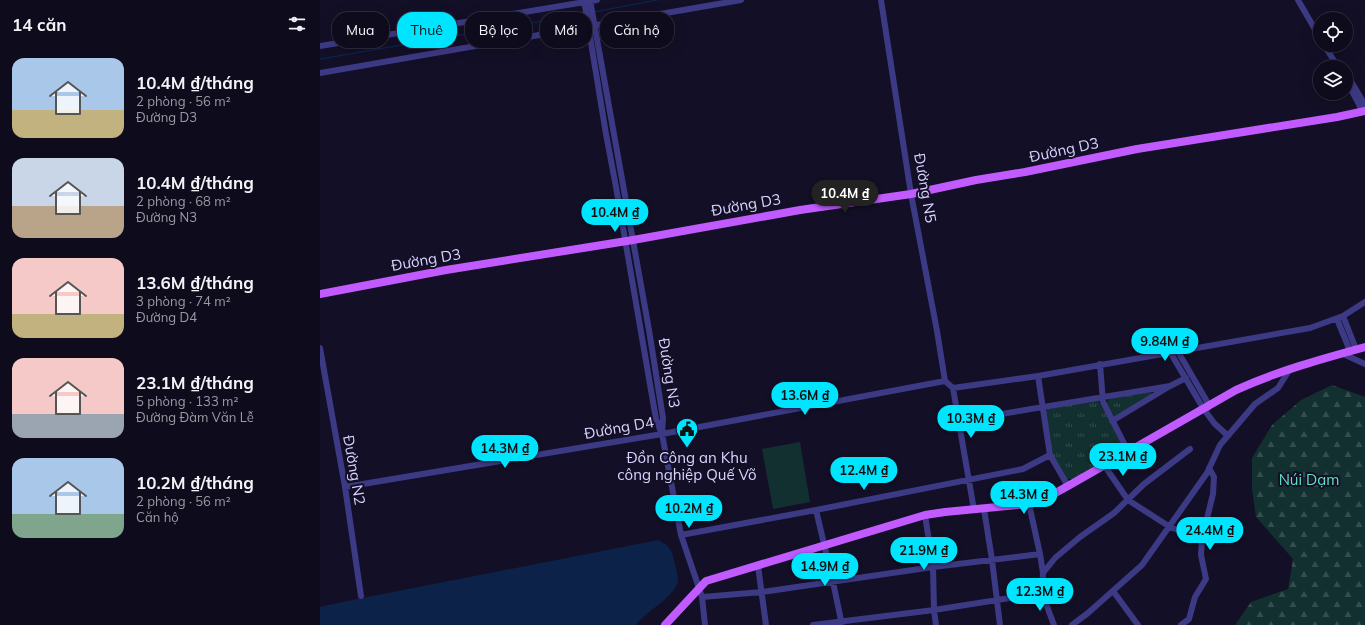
<!DOCTYPE html>
<html lang="vi">
<meta charset="utf-8">
<style>
:root{--surface:#0e0b1c;--page:#1c1929;--text:#f1f3f6;--muted:#9b9ba3;--line:#2e2b3b;--accent:#00e5ff}
body{margin:0;font-family:Mulish,sans-serif;background:var(--page);color:var(--text);height:100vh;display:flex;flex-direction:column;font-size:15px;white-space:nowrap}
*{box-sizing:border-box;margin:0}
p{font-size:13px;color:var(--muted)}
.icon{flex:none;width:22px;height:22px;fill:none;stroke:currentColor;stroke-width:2;stroke-linecap:round;stroke-linejoin:round}
.map{position:relative;flex:1;overflow:hidden}
.side{display:flex;flex-direction:column;background:var(--surface);width:320px}
.side>*{flex:none}
.hud{position:absolute;left:12px;top:12px;width:380px;height:36px;display:flex;gap:8px}
.fabs{position:absolute;left:993px;top:12px;display:grid;gap:8px}
.fabs a{display:grid;place-items:center;width:40px;height:40px;border-radius:50%;background:var(--surface);box-shadow:0 4px 16px #0002,0 0 0 1px var(--line);font-size:20px}
.price{position:absolute;translate:-50% -34px;padding:0 9px;border-radius:14px;background:var(--accent);color:#111;font-size:13px;line-height:26px;filter:drop-shadow(0 1px 2px #0008)}
.price::after{content:'';position:absolute;left:50%;top:24px;width:12px;height:9px;margin-left:-6px;background:inherit;clip-path:polygon(0 0,100% 0,50% 100%)}
.price.active{background:#222;color:#fff}
ul{padding:0;list-style:none}
li{display:flex;align-items:center;gap:12px;height:100px;padding:0 12px}
li span{display:grid;place-items:center;flex:none;width:112px;height:80px;border-radius:12px;color:#555}
li>.icon{margin-inline-start:auto}
span .icon{width:48px;height:48px;fill:#fffc;stroke-width:1}
li b{font-size:17px}
h2{display:flex;justify-content:space-between;align-items:center;height:48px;padding:0 12px;font-size:17px}
.tag{padding:0 14px;border-radius:16px;background:var(--surface);box-shadow:0 4px 16px #0002,0 0 0 1px var(--line);font-size:14px;line-height:36px}
.tag.active{background:var(--accent);color:#111}
main{display:flex;flex:1;min-height:0}
.map>svg:first-child{display:block}
.grass{fill:url(#grass-tufts)}
.forest{fill:url(#forest-firs)}
.pitch{fill:#12302f}
.water{fill:#0c2248}
.lines{fill:none;stroke-linecap:round;stroke-linejoin:round}
.stream{stroke:#0c2248;stroke-width:1.5}
.minor{stroke:#3d3a85;stroke-width:6}
.major{stroke:#c25bff;stroke-width:8}
.labels{text-anchor:middle;stroke-width:4;stroke-linejoin:round;paint-order:stroke}
.street-label{font-size:15px;fill:#d9d4ff;stroke:#130f26}
.poi-label{font-size:15px;fill:#d9d4ff;stroke:#130f26}
.park-label{font-size:15px;fill:#5fe0c0;stroke:#130f26}
</style>
<main>
<section class="side">
<h2>14 căn<svg class="icon" aria-label="filters" viewBox="0 0 24 24"><path d="M4 7h16M4 17h16"/><circle cx="9" cy="7" r="2"/><circle cx="15" cy="17" r="2"/></svg></h2>
<ul>
<li><span style="background:linear-gradient(#a9c7e8 65%,#c2b280 0)"><svg class="icon" aria-label="home" viewBox="0 0 24 24"><path d="M3 11l9-7 9 7M6 9v11h12V9"/></svg></span><div><b>10.4M ₫/tháng</b><p>2 phòng · 56 m²</p><p>Đường D3</p></div></li>
<li><span style="background:linear-gradient(#c9d6e8 60%,#b9a48a 0)"><svg class="icon" aria-label="home" viewBox="0 0 24 24"><path d="M3 11l9-7 9 7M6 9v11h12V9"/></svg></span><div><b>10.4M ₫/tháng</b><p>2 phòng · 68 m²</p><p>Đường N3</p></div></li>
<li><span style="background:linear-gradient(#f6c9c9 70%,#c2b280 0)"><svg class="icon" aria-label="home" viewBox="0 0 24 24"><path d="M3 11l9-7 9 7M6 9v11h12V9"/></svg></span><div><b>13.6M ₫/tháng</b><p>3 phòng · 74 m²</p><p>Đường D4</p></div></li>
<li><span style="background:linear-gradient(#f6c9c9 70%,#9aa5b1 0)"><svg class="icon" aria-label="home" viewBox="0 0 24 24"><path d="M3 11l9-7 9 7M6 9v11h12V9"/></svg></span><div><b>23.1M ₫/tháng</b><p>5 phòng · 133 m²</p><p>Đường Đàm Văn Lễ</p></div></li>
<li><span style="background:linear-gradient(#a9c7e8 70%,#7fa58c 0)"><svg class="icon" aria-label="home" viewBox="0 0 24 24"><path d="M3 11l9-7 9 7M6 9v11h12V9"/></svg></span><div><b>10.2M ₫/tháng</b><p>2 phòng · 56 m²</p><p>Căn hộ</p></div></li>
</ul>
</section>
<div class="map">
<svg width="1045" height="625" viewBox="0 0 1045 625">
<defs>
<pattern id="grass-tufts" width="24" height="20" patternUnits="userSpaceOnUse"><rect width="24" height="20" fill="#12302f"/><path d="M3 7l-1-3M5 7V3M7 7l1-3M15 17l-1-3M17 17v-4M19 17l1-3" fill="none" stroke="#344d4e"/></pattern>
<pattern id="forest-firs" width="22" height="20" patternUnits="userSpaceOnUse"><rect width="22" height="20" fill="#12302f"/><path d="M5 1l3.5 6h-7zM16 11l3.5 6h-7z" fill="#344d4e"/></pattern>
</defs>
<rect width="100%" height="100%" fill="#130f26"/>
<path class="grass" d="M831,392l1,2 -37,22h-2l-7,-12 2,-4 5,-2z
M778,400l25,44v5l-50,30h-6l-14,-23 -8,-43 3,-4z"/>
<path class="forest" d="M1012,385l33,12v228h-130l16,-23 37,-13 5,-30 -37,-42 -4,-28v-31l20,-33 29,-25z"/>
<path class="pitch" d="M480,442l10,60 -37,7 -11,-60z"/>
<path class="water" d="M338,540c13,7 14,10 17,24 1,5 3,11 3,16 -1,16 -32,31 -42,45h-316v-18l27,-6z"/>
<g class="lines">
<path class="stream" d="M274,12l63,-12
M0,59l264,-45"/>
<path class="minor" d="M264,0l22,134 10,53 40,232 5,13
M270,0l59,330 14,88 -1,16 19,101 21,62 3,28
M561,0l30,194 26,137 8,50
M978,0l22,38
M1004,45l14,22
M0,46l277,-46
M0,73l421,-73
M1026,73l19,32
M1031,89l12,23
M1023,316l13,33
M1017,319l13,32
M0,348l25,139 16,109
M857,350l32,55 -1,3
M850,352l33,56 11,15 14,13
M1021,353l24,11
M780,364l3,38 25,49
M718,376l12,79 18,31
M625,381l8,7 21,122
M633,388l85,-12 272,-48 33,-12 22,-14
M639,421l211,-35
M792,421l58,-35 16,-8
M784,465l24,35 42,27 32,12
M25,487l317,-53 283,-53
M709,504l11,50 3,19 -1,20 12,32
M664,509l8,51 8,65
M496,510l17,72 9,43
M605,515l8,52 1,43 2,15
M361,535l135,-25 207,-41 27,-14
M438,566l8,59
M723,573l12,-15 25,-21 34,-24 30,-29 46,-35
M793,591l25,34
M382,597l60,-5 171,-25 107,-13
M493,625l121,-15 108,-17
M752,625l16,-12 54,-48 65,-92 13,-28 35,-41 23,-16 12,-19
M861,625l8,-6 6,-22 11,-18 -5,-24 1,-16 11,-45 1,-17 -5,-9"/>
<path class="major" d="M0,294l126,-24 187,-30 167,-30 111,-16 65,-14 49,-8 112,-23 200,-32 28,-6
M345,625l41,-44 219,-66 20,-3 84,-8 10,-2 29,-16 168,-96c42,-19 85,-31 129,-43"/>
</g>
<defs>
<g id="civic-pin" transform="scale(1.15)"><path d="M0 17L-7.5 6A9.5 9.5 0 1 1 7.5 6Z" fill="#00e5ff" stroke="#130f26"/><path d="M-.6-6.5H3V-4.5H.6V-3L4-1V1h2V6H-6V1h2V-1L-.6-3ZM-1.2 2.5V6h2.4V2.5Z" fill="#111"/></g>
</defs>
<g fill-rule="evenodd">
<use href="#civic-pin" x="367" y="429"/>
</g>
<g class="labels">
<g class="street-label">
<text transform="translate(744 150) rotate(-12)" y="5">Đường D3</text>
<text transform="translate(605 188) rotate(80)" y="5">Đường N5</text>
<text transform="translate(426 205) rotate(-10)" y="5">Đường D3</text>
<text transform="translate(106 260) rotate(-10)" y="5">Đường D3</text>
<text transform="translate(349 373) rotate(81)" y="5">Đường N3</text>
<text transform="translate(299 428) rotate(-10)" y="5">Đường D4</text>
<text transform="translate(34 470) rotate(80)" y="5">Đường N2</text>
</g>
<g class="poi-label">
<text x="367" y="463">Đồn Công an Khu<tspan x="367" dy="17">công nghiệp Quế Võ</tspan></text>
</g>
<g class="park-label">
<text x="989" y="485">Núi Dạm</text>
</g>
</g>
</svg>
<div class="fabs">
<a><svg class="icon" aria-label="locate" viewBox="0 0 24 24"><circle cx="12" cy="12" r="6"/><path d="M12 2v4M12 18v4M2 12h4M18 12h4"/></svg></a>
<a><svg class="icon" aria-label="layers" viewBox="0 0 24 24"><path d="M12 4l9 5-9 5-9-5zM3 14l9 5 9-5"/></svg></a>
</div>
<b class="price active" style="left:525px;top:214px">10.4M ₫</b>
<b class="price" style="left:295px;top:233px">10.4M ₫</b>
<b class="price" style="left:845px;top:362px">9.84M ₫</b>
<b class="price" style="left:485px;top:416px">13.6M ₫</b>
<b class="price" style="left:651px;top:439px">10.3M ₫</b>
<b class="price" style="left:185px;top:469px">14.3M ₫</b>
<b class="price" style="left:803px;top:477px">23.1M ₫</b>
<b class="price" style="left:544px;top:491px">12.4M ₫</b>
<b class="price" style="left:704px;top:515px">14.3M ₫</b>
<b class="price" style="left:369px;top:529px">10.2M ₫</b>
<b class="price" style="left:890px;top:551px">24.4M ₫</b>
<b class="price" style="left:604px;top:571px">21.9M ₫</b>
<b class="price" style="left:505px;top:587px">14.9M ₫</b>
<b class="price" style="left:720px;top:612px">12.3M ₫</b>
<div class="hud">
<a class="tag">Mua</a>
<a class="tag active">Thuê</a>
<a class="tag">Bộ lọc</a>
<a class="tag">Mới</a>
<a class="tag">Căn hộ</a>
</div>
</div>
</main>
